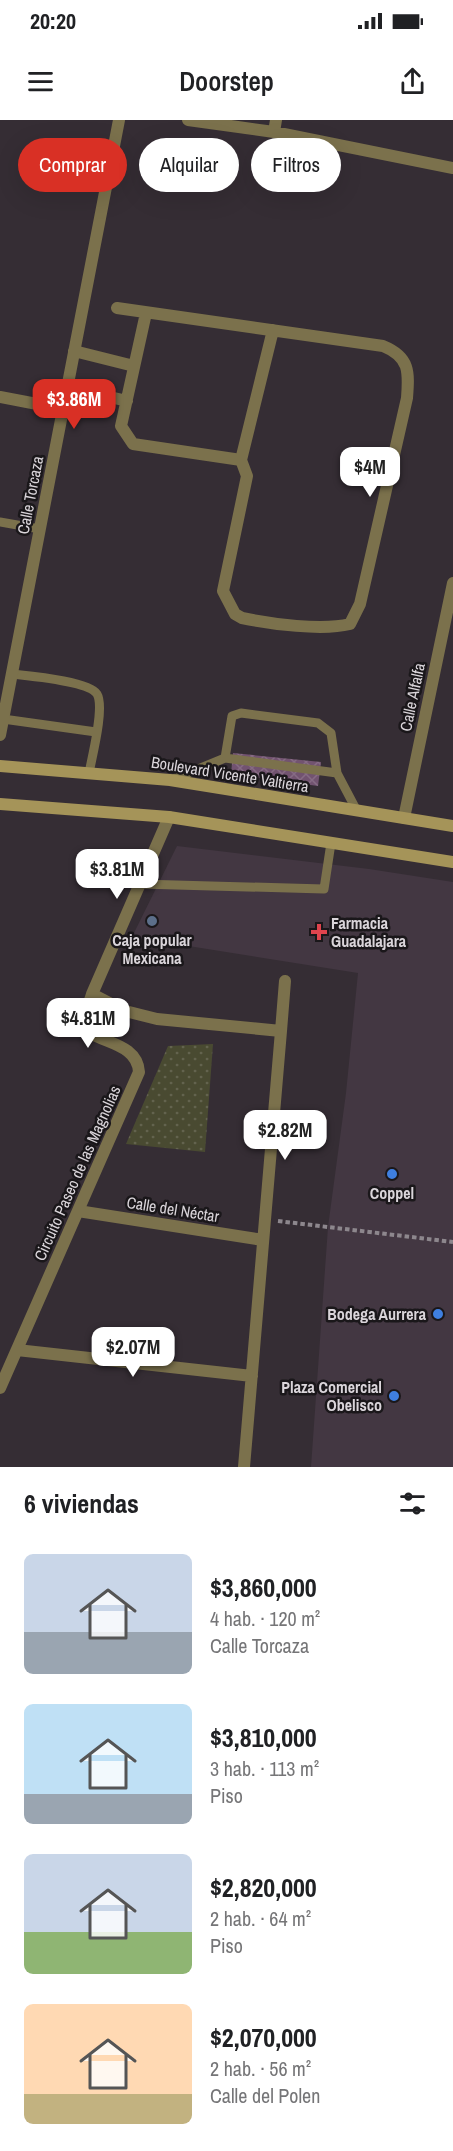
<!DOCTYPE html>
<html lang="es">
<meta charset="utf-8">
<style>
:root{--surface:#fff;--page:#f2f2f2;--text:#202124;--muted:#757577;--accent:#d93025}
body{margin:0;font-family:"Archivo Narrow",sans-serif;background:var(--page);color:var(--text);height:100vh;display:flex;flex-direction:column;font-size:22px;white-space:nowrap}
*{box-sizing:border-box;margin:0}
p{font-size:20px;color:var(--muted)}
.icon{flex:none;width:33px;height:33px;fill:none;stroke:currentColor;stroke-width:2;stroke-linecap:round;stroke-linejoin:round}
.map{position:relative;height:1347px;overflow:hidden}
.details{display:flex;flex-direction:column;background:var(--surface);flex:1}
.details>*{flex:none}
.banner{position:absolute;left:18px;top:18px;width:417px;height:54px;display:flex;gap:12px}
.price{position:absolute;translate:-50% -51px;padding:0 14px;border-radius:12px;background:#fff;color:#222;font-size:20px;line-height:39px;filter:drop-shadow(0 2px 3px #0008)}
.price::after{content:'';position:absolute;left:50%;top:36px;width:18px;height:14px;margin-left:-9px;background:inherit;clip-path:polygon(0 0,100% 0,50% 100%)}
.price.on{background:var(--accent);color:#fff}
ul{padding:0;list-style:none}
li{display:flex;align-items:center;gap:18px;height:150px;padding:0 24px}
li span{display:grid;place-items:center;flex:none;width:168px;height:120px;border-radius:9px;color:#555}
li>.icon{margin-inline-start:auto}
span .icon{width:72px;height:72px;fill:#fffc;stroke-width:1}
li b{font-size:26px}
h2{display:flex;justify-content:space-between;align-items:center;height:72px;padding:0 24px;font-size:26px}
.pill{padding:0 21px;border-radius:27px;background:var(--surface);box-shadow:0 6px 24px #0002;font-size:21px;line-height:54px}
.pill.on{background:var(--accent);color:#fff}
.status{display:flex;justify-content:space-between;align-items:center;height:42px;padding:0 30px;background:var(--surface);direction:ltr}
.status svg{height:16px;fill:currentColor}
header{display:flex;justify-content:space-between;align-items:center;height:78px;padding:0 24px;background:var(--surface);font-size:27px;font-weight:600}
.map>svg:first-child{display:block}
.built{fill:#433742}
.park{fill:url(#park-dots)}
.building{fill:url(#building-cross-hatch)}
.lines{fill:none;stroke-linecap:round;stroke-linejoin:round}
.path{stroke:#8d878d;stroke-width:4;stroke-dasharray:4.5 3;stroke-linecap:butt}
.service{stroke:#7b714c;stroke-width:9}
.minor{stroke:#7b714c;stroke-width:12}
.secondary{stroke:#a59459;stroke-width:12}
.service-dot{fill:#5c6f8a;stroke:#1a171a;stroke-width:2}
.health-dot{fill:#e0444e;stroke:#1a171a;stroke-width:2}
.shop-dot{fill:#3f7fe0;stroke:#1a171a;stroke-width:2}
.labels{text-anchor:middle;stroke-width:5;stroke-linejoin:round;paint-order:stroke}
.street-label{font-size:16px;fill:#dad5da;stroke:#1a171a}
.poi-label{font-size:16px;font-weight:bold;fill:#dad5da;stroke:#1a171a}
</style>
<div class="status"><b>20:20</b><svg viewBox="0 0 49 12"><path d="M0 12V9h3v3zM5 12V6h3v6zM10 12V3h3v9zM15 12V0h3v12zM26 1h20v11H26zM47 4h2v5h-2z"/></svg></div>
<header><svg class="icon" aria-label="menu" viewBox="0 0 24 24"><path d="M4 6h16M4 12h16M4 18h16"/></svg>Doorstep<svg class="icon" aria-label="share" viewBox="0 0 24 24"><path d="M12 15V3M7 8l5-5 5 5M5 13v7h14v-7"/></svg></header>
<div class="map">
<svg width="453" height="1347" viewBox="0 0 453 1347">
<defs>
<pattern id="park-dots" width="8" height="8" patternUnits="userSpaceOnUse" patternTransform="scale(1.5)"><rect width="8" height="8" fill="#494a31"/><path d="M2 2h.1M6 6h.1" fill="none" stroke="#63634e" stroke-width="1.8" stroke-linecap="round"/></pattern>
<pattern id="building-cross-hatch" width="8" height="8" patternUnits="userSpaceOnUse" patternTransform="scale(1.5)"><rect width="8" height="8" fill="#725370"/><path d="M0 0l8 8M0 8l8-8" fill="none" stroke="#866b84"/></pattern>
</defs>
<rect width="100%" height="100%" fill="#352d34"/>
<path class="built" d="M177,726l192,23 84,13v585h-142l17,-240 18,-134 12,-120 -226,-36z"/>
<path class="park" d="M213,924l-8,108 -79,-8 42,-98z"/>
<path class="building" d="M233,633l88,9 -3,24 -87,-12z"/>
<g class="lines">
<path class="path" d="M278,1101l175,21"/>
<path class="service" d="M0,402l40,7
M12,554c17,2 77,7 85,20 8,13 -5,63 -8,79
M3,599l93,13
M225,638l7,-42 9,-3 77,10 13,10 6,40
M171,660l54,-22 112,15 20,38
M140,764l184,5 7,-46"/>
<path class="minor" d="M188,0l86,12 179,36
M274,12l2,-12
M117,188c89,13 177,25 266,38 27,11 26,26 24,52l-47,206 -10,20c-28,7 -79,0 -108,-6l-7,-4 -12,-23 24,-115 -6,-16 32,-130
M146,193l-25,113 12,18 108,16
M74,231l60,15
M67,267l60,14
M0,277l63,12
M0,615l119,-615
M404,698l49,-235
M92,874l33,17 32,8 124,12 -37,436
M281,911l4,-50
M78,1091l185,29
M17,1230l235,26
M0,1268l139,-316c-2,-35 -56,-28 -55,-51 0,-8 6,-19 8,-27l77,-177"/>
<path class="secondary" d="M0,646l170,14 283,46
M0,684l169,13 284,45"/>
</g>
<circle class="service-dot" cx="152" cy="801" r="6"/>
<path class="health-dot" d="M316 803h6v6h6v6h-6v6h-6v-6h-6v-6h6z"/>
<g class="shop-dot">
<circle cx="392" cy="1054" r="6"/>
<circle cx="438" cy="1194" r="6"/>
<circle cx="394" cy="1276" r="6"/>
</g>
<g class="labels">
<g class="street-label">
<text transform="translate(30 375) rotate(-79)" y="6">Calle Torcaza</text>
<text transform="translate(412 577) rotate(-78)" y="6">Calle Alfalfa</text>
<text transform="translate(230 654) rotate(9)" y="6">Boulevard Vicente Valtierra</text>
<text transform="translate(77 1053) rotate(-66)" y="6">Circuito Paseo de las Magnolias</text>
<text transform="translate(173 1089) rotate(9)" y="6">Calle del Néctar</text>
</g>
<g class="poi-label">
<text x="331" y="809" text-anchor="start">Farmacia<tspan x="331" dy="18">Guadalajara</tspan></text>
<text x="152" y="826">Caja popular<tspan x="152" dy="18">Mexicana</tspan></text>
<text x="392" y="1079">Coppel</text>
<text x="426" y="1200" text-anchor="end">Bodega Aurrera</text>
<text x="382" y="1273" text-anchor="end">Plaza Comercial<tspan x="382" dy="18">Obelisco</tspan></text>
</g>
</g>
</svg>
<b class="price on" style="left:74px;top:310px">$3.86M</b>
<b class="price" style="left:370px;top:378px">$4M</b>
<b class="price" style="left:117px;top:780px">$3.81M</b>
<b class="price" style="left:88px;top:929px">$4.81M</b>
<b class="price" style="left:285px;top:1041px">$2.82M</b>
<b class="price" style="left:133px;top:1258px">$2.07M</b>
<div class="banner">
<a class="pill on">Comprar</a>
<a class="pill">Alquilar</a>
<a class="pill">Filtros</a>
</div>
</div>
<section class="details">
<h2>6 viviendas<svg class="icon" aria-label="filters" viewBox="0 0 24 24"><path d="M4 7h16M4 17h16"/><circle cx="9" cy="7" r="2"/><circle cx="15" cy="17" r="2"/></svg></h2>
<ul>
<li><span style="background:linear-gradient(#c9d6e8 65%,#9aa5b1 0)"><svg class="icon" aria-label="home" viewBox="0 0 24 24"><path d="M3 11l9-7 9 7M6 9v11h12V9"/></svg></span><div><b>$3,860,000</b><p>4 hab. · 120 m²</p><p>Calle Torcaza</p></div></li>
<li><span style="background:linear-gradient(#bfe0f5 75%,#9aa5b1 0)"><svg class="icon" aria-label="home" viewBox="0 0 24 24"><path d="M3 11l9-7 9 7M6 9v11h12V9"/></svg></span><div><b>$3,810,000</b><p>3 hab. · 113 m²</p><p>Piso</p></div></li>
<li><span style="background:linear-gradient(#c9d6e8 65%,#8fb573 0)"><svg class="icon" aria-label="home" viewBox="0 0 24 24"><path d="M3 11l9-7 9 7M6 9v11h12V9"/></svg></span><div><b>$2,820,000</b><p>2 hab. · 64 m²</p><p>Piso</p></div></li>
<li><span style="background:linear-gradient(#ffd9b3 75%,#c2b280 0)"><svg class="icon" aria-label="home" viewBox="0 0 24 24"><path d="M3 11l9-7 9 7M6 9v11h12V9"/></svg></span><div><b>$2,070,000</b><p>2 hab. · 56 m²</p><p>Calle del Polen</p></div></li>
</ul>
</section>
